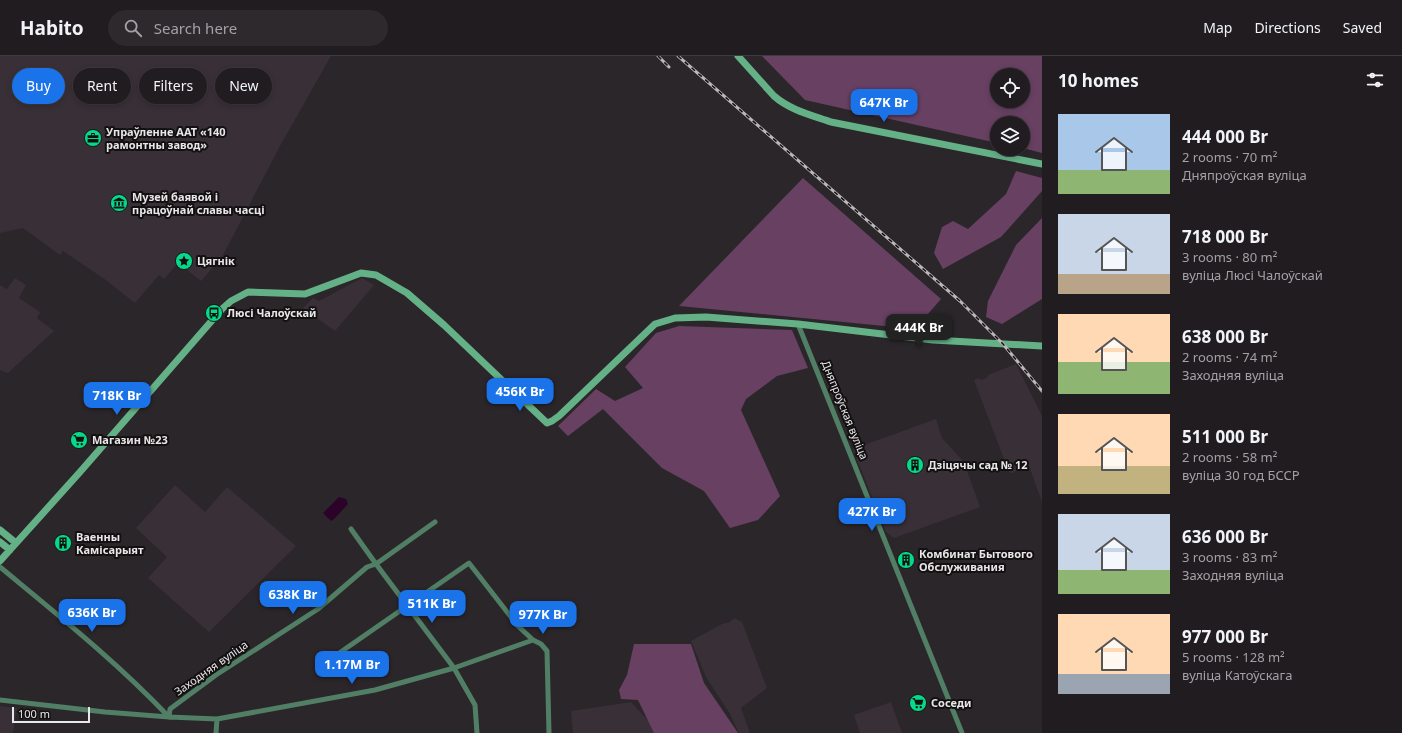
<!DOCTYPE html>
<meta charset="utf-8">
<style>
:root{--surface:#201c20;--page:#2d292d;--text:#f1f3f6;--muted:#a2a1a5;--line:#3d3a3e;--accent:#1a73e8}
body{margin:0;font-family:"Noto Sans",sans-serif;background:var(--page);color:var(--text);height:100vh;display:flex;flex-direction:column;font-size:15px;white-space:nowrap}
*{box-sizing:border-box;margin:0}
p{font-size:13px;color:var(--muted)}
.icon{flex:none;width:22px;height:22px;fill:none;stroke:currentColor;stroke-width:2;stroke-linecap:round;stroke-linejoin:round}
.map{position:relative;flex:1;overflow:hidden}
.details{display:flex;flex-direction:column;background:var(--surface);width:360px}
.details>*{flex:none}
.hud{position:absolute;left:12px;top:12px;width:380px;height:36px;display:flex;gap:8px}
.controls{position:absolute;left:990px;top:12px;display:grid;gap:8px}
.controls a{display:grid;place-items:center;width:40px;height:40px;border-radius:50%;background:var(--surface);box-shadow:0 2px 6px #0003,0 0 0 1px var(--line);font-size:20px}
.scale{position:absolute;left:12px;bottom:10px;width:78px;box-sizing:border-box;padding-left:4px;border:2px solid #e9e6e8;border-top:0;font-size:11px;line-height:14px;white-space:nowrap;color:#e9e6e8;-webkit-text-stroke:3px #121011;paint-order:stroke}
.price{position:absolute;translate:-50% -34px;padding:0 9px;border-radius:8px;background:var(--accent);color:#fff;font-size:13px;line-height:26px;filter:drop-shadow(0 1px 2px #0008)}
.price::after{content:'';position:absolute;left:50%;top:24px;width:12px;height:9px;margin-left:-6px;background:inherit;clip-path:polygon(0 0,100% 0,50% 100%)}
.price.active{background:#222;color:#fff}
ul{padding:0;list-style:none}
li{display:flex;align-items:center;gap:12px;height:100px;padding:0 16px}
li span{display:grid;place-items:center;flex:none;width:112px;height:80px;border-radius:0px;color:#555}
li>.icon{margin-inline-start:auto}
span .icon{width:48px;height:48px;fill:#fffc;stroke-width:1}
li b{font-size:17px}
h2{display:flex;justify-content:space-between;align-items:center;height:48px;padding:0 16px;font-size:17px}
.pill{padding:0 14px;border-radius:18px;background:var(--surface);box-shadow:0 2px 6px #0003,0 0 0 1px var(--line);font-size:14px;line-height:36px}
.pill.active{background:var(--accent);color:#fff}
header{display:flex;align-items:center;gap:24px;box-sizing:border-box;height:56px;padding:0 20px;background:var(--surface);border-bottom:1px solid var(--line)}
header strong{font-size:19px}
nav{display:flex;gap:22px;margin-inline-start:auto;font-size:14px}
.search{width:280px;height:36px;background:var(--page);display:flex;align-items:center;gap:10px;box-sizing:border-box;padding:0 14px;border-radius:22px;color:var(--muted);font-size:15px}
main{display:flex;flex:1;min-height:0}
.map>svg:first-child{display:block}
.built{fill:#392f37}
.green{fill:#684062;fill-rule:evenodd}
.water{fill:#2c0328}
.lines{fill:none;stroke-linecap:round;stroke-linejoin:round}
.street{stroke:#517f65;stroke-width:5}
.secondary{stroke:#64b187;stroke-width:7}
.rail-casing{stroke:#bbb7ba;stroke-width:3}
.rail{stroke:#121011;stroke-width:1.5;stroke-dasharray:4.5;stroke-linecap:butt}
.labels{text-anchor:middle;stroke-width:4;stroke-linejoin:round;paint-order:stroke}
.poi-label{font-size:11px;font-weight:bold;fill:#e9e6e8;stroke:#121011;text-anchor:start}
.street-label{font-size:11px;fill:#e9e6e8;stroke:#121011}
</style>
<header>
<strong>Habito</strong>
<div class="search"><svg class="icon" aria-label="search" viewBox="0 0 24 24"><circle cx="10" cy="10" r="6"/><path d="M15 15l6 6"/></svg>Search here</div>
<nav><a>Map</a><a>Directions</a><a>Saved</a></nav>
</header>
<main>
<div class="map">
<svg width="1042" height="677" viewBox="0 0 1042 677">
<rect width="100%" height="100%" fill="#2b262a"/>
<path class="built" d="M0,0h331l-51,90 -58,111 -21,24 -23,-18 -14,16 -5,-4 -24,28 -32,-25 -40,-27 -3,4 -37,-27 -23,5z
M15,222l11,7 -7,13 21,14 -3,6 17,13 -46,42 -8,-3v-85l7,4z
M362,222l12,7 -39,46 -32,-23 10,-10 6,3z
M1016,308l26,52v86l-13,-36 -17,7 -3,-1 -35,-92 5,-2 1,2 7,-2 1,-3z
M936,363l6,19 22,24 16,45 -86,31 -8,-6 -33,-83z
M175,429l30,27 22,-25 69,59 -87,86 -61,-54 19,-21 -31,-29z
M734,562l8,4 25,66 -26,20 9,25h-11l-9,-19 -24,-37 -15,-36 31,-17 8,-2z
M631,646l27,29 8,2h-93l-2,-22z
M891,646l11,31h-42l-6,-18z
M0,650l17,2 -4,25h-13z"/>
<path class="green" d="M762,0h280v97l-19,-5v-25h-26v20l-192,-43zM997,19h26v26h-26z
M1016,115l26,7v13l-41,46 -58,32 -9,-16 8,-26 11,-6 15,8 38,-35z
M803,122l138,121 -26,30 -236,-23z
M1042,162v81l-40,25 -16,-7 2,-16 28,-56z
M679,270l113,4 16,38 -31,8 -31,23 -5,11 39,86 -22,24 -28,8 -26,-37 -42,-23 -59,-59 -35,27 -10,-10 38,-37 19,12 28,-13 -18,-21 31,-34z
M634,588h57l13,39 34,50h-84l-16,-33 -17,-1 -2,-9 8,-15z"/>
<path class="water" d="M339,441l7,2 2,5 -14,15 -3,2 -8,-8z"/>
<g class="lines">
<path class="street" d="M798,268l164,409
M351,473l25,35 78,104 21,37 2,28
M0,511c58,48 117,95 169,150
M322,609l147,-102 49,63 15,14 8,4 6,7 2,82
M0,644l105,12 64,5 48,2 158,-29 79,-22 79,-28
M169,661l1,-8 46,-34 102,-66 49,-42 9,-3 59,-42
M216,677l1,-14"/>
<path class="secondary" d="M738,0l36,40c16,14 37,19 57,26l211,42
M0,474l16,13
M0,486l10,8
M0,505l80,-89 142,-163 9,-8 17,-9 57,2 56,-21 15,2 31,18 37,32 103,98 5,-2 7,-5 96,-92 20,-6 31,-1 92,7 135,16 109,6"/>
<g class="rail-casing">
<path id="rail" d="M658,0l11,11
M678,0l282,245 43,43 39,47"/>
</g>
<use href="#rail" class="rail"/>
</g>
<defs>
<g id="office-disc" transform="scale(0.9)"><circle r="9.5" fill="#07d98b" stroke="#121011"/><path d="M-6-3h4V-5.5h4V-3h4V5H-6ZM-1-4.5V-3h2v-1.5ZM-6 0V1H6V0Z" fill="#111"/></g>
<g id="museum-disc" transform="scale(0.9)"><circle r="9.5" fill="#07d98b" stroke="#121011"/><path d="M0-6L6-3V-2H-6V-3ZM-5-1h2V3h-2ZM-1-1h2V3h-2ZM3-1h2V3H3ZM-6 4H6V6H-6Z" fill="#111"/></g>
<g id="sight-disc" transform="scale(0.9)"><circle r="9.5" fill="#07d98b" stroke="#121011"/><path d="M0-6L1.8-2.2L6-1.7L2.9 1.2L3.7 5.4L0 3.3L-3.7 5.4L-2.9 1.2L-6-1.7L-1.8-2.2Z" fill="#111"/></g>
<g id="bus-disc" transform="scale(0.9)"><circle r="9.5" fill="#07d98b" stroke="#121011"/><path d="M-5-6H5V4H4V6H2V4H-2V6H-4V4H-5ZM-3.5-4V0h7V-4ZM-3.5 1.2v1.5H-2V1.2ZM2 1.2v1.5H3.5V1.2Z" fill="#111"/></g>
<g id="supermarket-disc" transform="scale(0.9)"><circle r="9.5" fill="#07d98b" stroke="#121011"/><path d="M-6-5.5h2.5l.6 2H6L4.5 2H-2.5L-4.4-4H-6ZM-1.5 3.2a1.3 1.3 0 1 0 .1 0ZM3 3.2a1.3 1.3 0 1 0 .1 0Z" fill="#111"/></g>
<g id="building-disc" transform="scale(0.9)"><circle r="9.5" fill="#07d98b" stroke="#121011"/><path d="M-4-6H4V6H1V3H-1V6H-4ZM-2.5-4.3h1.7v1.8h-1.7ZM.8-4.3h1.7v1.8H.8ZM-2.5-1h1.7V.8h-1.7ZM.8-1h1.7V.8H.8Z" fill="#111"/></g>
</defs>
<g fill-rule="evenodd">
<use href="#office-disc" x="93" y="82"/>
<use href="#museum-disc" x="119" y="147"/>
<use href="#sight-disc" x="184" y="205"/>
<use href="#bus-disc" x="214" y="257"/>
<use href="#supermarket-disc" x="79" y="384"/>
<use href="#building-disc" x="915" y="409"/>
<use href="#building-disc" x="63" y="487"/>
<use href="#building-disc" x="906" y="504"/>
<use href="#supermarket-disc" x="918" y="647"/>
</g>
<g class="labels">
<g class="poi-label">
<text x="106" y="80">Упраўленне ААТ «140<tspan x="106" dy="13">рамонтны завод»</tspan></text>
<text x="132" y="145">Музей баявой і<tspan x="132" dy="13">працоўнай славы часці</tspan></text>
<text x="197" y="209">Цягнік</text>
<text x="227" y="261">Люсі Чалоўскай</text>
<text x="92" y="388">Магазин №23</text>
<text x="928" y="413">Дзіцячы сад № 12</text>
<text x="76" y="485">Ваенны<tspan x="76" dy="13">Камісарыят</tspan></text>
<text x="919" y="502">Комбинат Бытового<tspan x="919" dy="13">Обслуживания</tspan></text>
<text x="931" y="651">Соседи</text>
</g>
<g class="street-label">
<text transform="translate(845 354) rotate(68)" y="4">Дняпроўская вуліца</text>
<text transform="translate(211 612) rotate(-35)" y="4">Заходняя вуліца</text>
</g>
</g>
</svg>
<div class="controls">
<a><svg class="icon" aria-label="locate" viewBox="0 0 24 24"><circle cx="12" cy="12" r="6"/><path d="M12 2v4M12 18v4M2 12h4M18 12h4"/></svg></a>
<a><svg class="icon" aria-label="layers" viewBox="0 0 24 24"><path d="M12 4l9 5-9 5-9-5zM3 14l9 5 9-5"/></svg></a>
</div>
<div class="scale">100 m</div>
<b class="price" style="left:884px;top:67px">647K Br</b>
<b class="price active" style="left:919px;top:292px">444K Br</b>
<b class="price" style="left:520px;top:356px">456K Br</b>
<b class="price" style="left:117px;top:360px">718K Br</b>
<b class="price" style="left:872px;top:476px">427K Br</b>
<b class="price" style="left:293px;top:559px">638K Br</b>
<b class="price" style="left:432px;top:568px">511K Br</b>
<b class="price" style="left:92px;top:577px">636K Br</b>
<b class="price" style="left:543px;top:579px">977K Br</b>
<b class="price" style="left:352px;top:629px">1.17M Br</b>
<div class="hud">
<a class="pill active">Buy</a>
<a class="pill">Rent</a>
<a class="pill">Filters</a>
<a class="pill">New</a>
</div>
</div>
<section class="details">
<h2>10 homes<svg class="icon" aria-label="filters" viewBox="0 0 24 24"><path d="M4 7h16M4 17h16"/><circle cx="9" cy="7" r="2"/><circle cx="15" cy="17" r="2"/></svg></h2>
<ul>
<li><span style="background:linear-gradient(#a9c7e8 70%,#8fb573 0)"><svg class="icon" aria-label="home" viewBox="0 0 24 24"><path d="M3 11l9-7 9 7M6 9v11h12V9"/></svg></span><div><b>444 000 Br</b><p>2 rooms · 70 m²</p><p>Дняпроўская вуліца</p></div></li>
<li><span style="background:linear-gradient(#c9d6e8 75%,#b9a48a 0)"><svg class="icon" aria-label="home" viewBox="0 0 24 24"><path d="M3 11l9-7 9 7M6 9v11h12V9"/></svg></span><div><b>718 000 Br</b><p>3 rooms · 80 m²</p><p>вуліца Люсі Чалоўскай</p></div></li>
<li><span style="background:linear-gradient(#ffd9b3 60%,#8fb573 0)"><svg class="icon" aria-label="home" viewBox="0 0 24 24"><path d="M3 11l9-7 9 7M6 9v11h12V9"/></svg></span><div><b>638 000 Br</b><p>2 rooms · 74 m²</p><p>Заходняя вуліца</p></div></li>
<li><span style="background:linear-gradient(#ffd9b3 65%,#c2b280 0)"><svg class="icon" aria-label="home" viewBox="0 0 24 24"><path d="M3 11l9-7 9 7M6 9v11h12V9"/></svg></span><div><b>511 000 Br</b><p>2 rooms · 58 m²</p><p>вуліца 30 год БССР</p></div></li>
<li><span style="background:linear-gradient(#c9d6e8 70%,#8fb573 0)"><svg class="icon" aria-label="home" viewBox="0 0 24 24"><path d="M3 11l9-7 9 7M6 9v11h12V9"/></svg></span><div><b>636 000 Br</b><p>3 rooms · 83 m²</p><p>Заходняя вуліца</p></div></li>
<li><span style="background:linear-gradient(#ffd9b3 75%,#9aa5b1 0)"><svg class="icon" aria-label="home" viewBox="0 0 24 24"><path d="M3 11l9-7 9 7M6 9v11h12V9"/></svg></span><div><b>977 000 Br</b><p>5 rooms · 128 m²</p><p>вуліца Катоўскага</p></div></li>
</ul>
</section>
</main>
